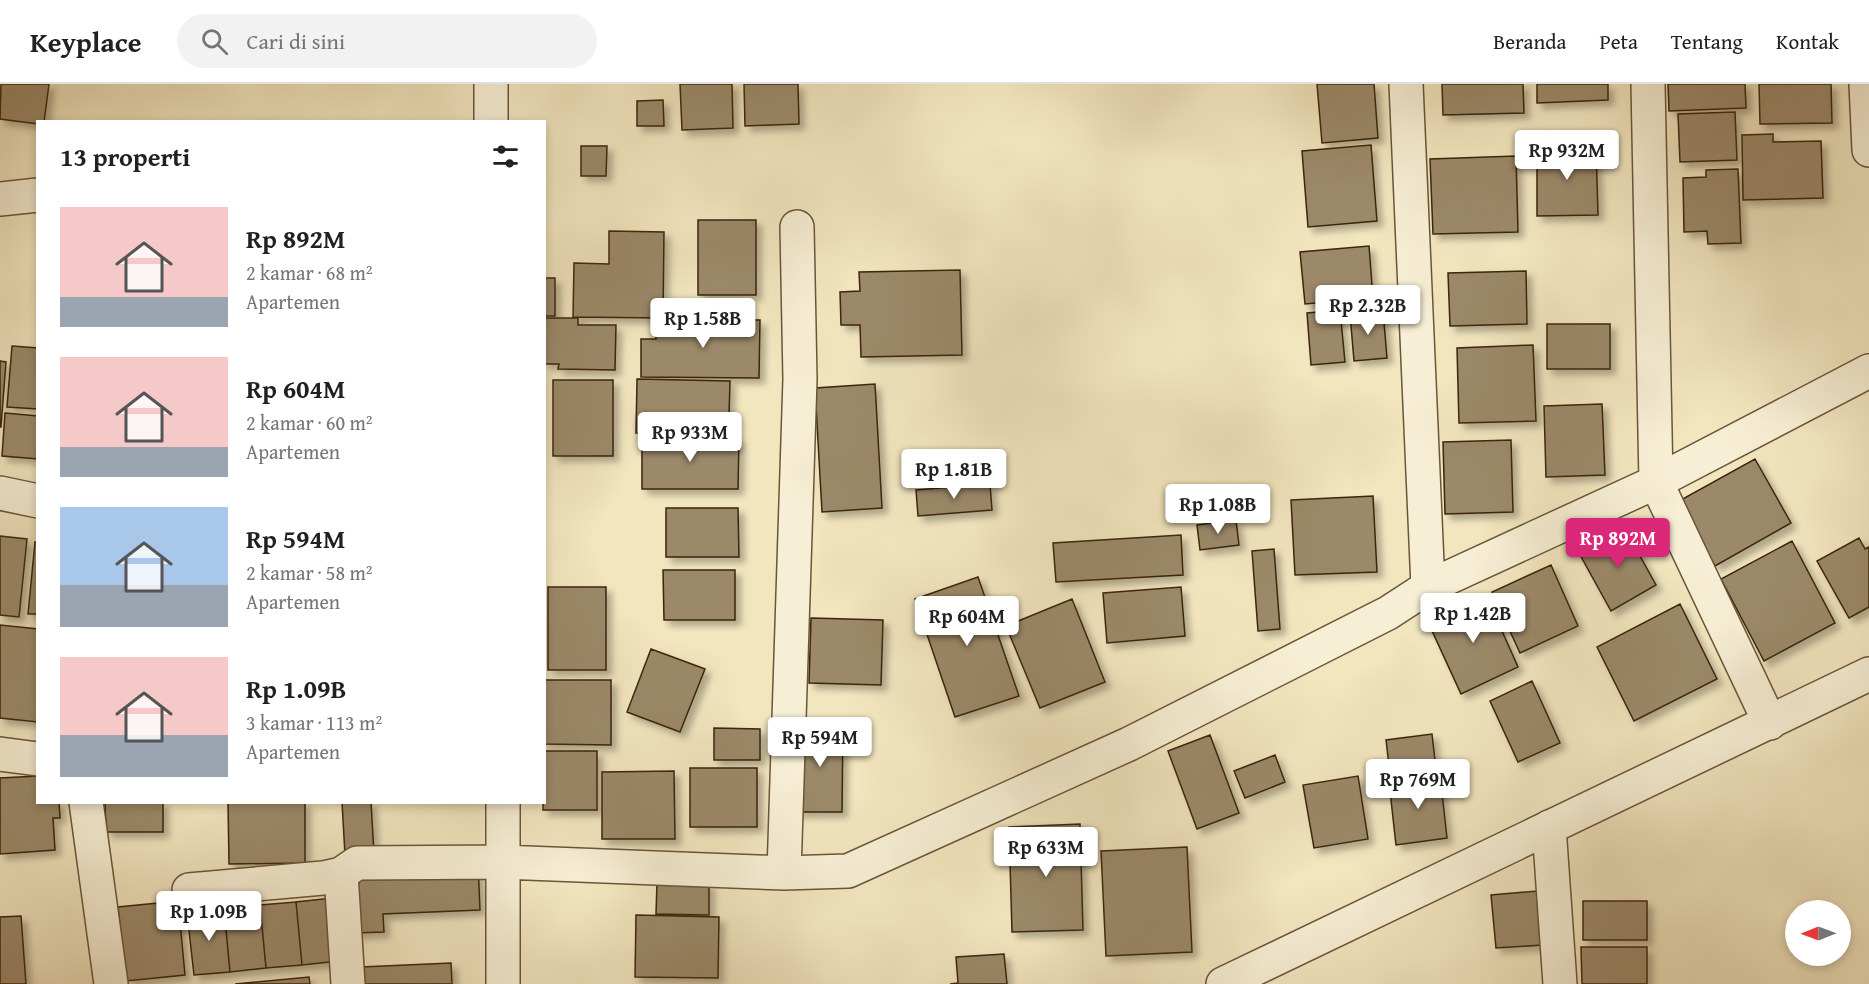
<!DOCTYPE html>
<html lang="id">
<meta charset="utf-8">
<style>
:root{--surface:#fff;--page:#f2f2f2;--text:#202124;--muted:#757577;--line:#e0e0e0;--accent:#db2777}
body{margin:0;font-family:"Gentium Book Plus",serif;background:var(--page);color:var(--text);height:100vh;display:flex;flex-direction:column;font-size:22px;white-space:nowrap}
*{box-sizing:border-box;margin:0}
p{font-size:20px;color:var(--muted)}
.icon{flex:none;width:33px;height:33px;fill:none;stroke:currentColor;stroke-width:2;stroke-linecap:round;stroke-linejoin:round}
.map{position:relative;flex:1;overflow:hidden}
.drawer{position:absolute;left:36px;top:36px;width:510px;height:684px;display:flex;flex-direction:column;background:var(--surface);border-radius:0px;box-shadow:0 3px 9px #0003}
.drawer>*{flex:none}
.needle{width:39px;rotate:269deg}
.fabs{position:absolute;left:1785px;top:816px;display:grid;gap:12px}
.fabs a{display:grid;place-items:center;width:66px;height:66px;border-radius:50%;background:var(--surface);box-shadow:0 3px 9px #0003;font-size:30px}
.price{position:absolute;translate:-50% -51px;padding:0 14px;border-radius:6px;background:#fff;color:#222;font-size:20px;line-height:39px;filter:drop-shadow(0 2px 3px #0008)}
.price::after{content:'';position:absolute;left:50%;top:36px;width:18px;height:14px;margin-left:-9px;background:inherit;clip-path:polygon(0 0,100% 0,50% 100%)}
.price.on{background:var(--accent);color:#fff}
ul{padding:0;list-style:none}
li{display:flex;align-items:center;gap:18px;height:150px;padding:0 24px}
li span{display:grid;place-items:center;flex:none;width:168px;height:120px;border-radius:0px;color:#555}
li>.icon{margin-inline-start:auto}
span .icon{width:72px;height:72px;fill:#fffc;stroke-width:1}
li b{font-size:26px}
h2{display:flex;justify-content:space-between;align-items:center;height:72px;padding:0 24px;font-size:26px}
header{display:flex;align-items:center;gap:36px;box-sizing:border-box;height:84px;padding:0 30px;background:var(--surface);border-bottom:2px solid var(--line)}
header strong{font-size:28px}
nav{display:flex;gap:33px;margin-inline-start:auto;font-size:21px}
.search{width:420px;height:54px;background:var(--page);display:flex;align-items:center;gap:15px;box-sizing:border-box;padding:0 21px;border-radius:33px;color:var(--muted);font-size:22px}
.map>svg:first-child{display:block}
.building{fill:#9b8969;stroke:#3c250b;stroke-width:1.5;filter:url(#shadow)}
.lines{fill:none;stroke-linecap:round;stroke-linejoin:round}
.minor-casing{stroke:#6a5538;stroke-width:36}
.minor{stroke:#f7efd5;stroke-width:33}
</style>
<header>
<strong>Keyplace</strong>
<div class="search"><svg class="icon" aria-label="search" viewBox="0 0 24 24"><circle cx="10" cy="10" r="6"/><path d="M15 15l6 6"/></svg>Cari di sini</div>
<nav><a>Beranda</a><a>Peta</a><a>Tentang</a><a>Kontak</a></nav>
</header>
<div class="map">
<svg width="1869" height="900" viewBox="0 0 1869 900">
<defs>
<filter id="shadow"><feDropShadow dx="5.5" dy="5.5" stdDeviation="3" flood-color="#0004"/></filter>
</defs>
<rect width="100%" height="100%" fill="#f2e6bf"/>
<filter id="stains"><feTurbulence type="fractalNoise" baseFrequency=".00333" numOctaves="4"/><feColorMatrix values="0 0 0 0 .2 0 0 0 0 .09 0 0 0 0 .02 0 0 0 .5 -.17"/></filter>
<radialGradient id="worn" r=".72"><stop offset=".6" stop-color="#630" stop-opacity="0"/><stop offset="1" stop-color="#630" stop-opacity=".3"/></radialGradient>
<path class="building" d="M1,0h48l-5,38h-6v2l-38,-5z
M680,0h52l1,44 -51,2z
M744,0h54l1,40 -54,2z
M1317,0h57l4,54 -56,5z
M1442,0h81l1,29 -81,2z
M1537,0h71v16l-71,3z
M1668,0h77l1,24 -77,3z
M1759,0h72l1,39 -72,1z
M663,16l1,26h-27v-25z
M1735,28l2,48 -57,2 -2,-48z
M1773,50v8l48,-1 2,57 -80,2 -1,-65z
M1371,61l6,76 -69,6 -6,-76z
M581,62h26l-1,30h-25z
M1596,62l2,69 -61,1v-68z
M1516,72l2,76 -85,2 -3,-75z
M1738,85l3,74 -33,1 -1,-13 -23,1 -1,-54 23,-1v-7z
M698,136h58v75h-58z
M609,147l55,1 -1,86 -90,-1 1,-54 35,1z
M1369,162l4,52 -68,6 -5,-52z
M960,186l2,85 -101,2 -1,-32h-19l-1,-33 20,-1 -1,-19z
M1526,187l1,53 -77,2 -2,-53z
M544,194h11v38h-11z
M1340,226l5,52 -34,3 -4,-52z
M1383,227l4,47 -33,3 -4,-47z
M544,234h34v7h38l-1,45 -57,-1 1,-5h-15z
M656,235l104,1 -1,58 -118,-1v-38h15z
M1547,240h63v45h-63z
M1533,261l3,76 -77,2 -2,-75z
M12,262l26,2v61l-31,-2z
M0,277l6,1 -5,65h-1z
M637,295l93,2 -1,35 -18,-1v19l-75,-1z
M553,296h60v76h-60z
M875,300l7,124 -60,4 -7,-124z
M1602,320l3,71 -59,2 -2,-71z
M5,329l33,3v43l-36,-3z
M642,353l97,1 -1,51h-96z
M1511,356l2,72 -68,2 -2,-72z
M1755,375l36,64 -76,43 -36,-65z
M990,400l2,26 -74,6 -2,-26z
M1373,412l4,76 -82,3 -4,-75z
M666,424h72l1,49h-73z
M1236,436l3,25 -39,5 -3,-25z
M1624,443l32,58 -45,26 -32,-58z
M1181,451l2,40 -127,7 -3,-39z
M0,452l27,3 -8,78 -19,-2z
M1859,454l6,11 4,-2v60l-20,11 -32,-57z
M1792,457l43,82 -71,38 -43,-82z
M35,458h3v72h-10z
M1274,465l6,80 -22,2 -6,-80z
M1551,481l27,61 -58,27 -28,-61z
M663,486h72v50h-71z
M978,493l41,119 -64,21 -40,-118z
M548,503h58v83h-58z
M1181,503l4,49 -78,7 -4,-50z
M1486,511l32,72 -57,27 -33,-72z
M1072,515l33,83 -65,26 -34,-82z
M1680,520l37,75 -83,42 -37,-74z
M811,534l72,2 -2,65 -72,-2z
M0,541l38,4v93l-38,-4z
M651,565l54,20 -25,63 -53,-20z
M544,596h67v65l-67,-1z
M1532,597l28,62 -42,19 -28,-61z
M797,640h46l-1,88h-46z
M714,644l46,1v31h-46z
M1432,650l4,35 -46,5 -4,-34z
M1210,651l29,78 -42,16 -29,-78z
M544,667h53v59h-54z
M1275,671l10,27 -40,16 -11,-27z
M690,684h67v59h-67z
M674,687l1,68h-73v-67z
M1440,691l7,63 -51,7 -7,-63z
M38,692v26h21l1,16h-7l2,32 -55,4v-76z
M1358,692l10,63 -54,9 -11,-63z
M105,718h58v30h-57z
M228,718h77v61l-76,1z
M342,718h29l3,52 -29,1z
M1080,740l3,106 -71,2 -3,-105z
M1187,763l5,105 -86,4 -5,-105z
M478,779l2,47 -97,4 1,18 -29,1 -4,-64z
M657,798l52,1v32l-53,-1z
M1538,807l5,54 -47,3 -5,-53z
M332,814l7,63 -37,4 -6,-63z
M178,817l7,74 -59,6 -8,-74z
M1583,817h64v39h-64z
M296,818l6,63 -36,3 -6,-63z
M260,821l6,63 -36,4 -6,-63z
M224,825l6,63 -36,3 -7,-62z
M636,831l83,2 -1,61 -83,-1z
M21,832l5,68h-26v-67z
M1581,863h66v37h-65z
M1004,870l3,30h-57l8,-1 -2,-26z
M451,879l1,21h-90l-1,-17z
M309,893l1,7h-75z"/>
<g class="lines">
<g class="minor-casing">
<path id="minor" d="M491,0v38
M1648,0l8,398 114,241
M1866,0l3,66
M0,115l38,-4
M0,409l38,8
M1428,503l228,-105 213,-111
M0,670l38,5
M86,718l25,182
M503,718v182
M1549,743l11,157
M784,789l16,-494 -3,-152
M341,790l7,110
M189,806l134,-12 18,-4 16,-11 147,-1 280,11 64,-2 281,-127 259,-131 40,-26 -22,-503
M1223,900l646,-310"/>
</g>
<use href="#minor" class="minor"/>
</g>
<rect width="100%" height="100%" filter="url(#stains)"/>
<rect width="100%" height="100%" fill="url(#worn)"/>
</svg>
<div class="fabs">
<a><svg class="needle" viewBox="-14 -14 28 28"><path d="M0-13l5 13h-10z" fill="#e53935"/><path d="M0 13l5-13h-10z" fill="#757577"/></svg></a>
</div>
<b class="price" style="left:1567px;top:97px">Rp 932M</b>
<b class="price" style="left:1368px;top:252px">Rp 2.32B</b>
<b class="price" style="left:703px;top:265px">Rp 1.58B</b>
<b class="price" style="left:690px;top:379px">Rp 933M</b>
<b class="price" style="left:954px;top:416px">Rp 1.81B</b>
<b class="price" style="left:1218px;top:451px">Rp 1.08B</b>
<b class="price on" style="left:1618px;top:485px">Rp 892M</b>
<b class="price" style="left:1473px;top:560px">Rp 1.42B</b>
<b class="price" style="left:967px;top:563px">Rp 604M</b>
<b class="price" style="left:820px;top:684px">Rp 594M</b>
<b class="price" style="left:1418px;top:726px">Rp 769M</b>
<b class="price" style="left:1046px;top:794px">Rp 633M</b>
<b class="price" style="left:209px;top:858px">Rp 1.09B</b>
<section class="drawer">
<h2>13 properti<svg class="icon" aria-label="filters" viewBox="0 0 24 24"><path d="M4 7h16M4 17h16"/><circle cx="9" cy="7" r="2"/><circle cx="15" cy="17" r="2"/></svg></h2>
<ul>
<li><span style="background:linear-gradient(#f6c9c9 75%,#9aa5b1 0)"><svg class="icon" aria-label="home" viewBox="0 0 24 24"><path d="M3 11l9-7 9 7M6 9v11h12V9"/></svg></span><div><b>Rp 892M</b><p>2 kamar · 68 m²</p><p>Apartemen</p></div></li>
<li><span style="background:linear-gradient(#f6c9c9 75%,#9aa5b1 0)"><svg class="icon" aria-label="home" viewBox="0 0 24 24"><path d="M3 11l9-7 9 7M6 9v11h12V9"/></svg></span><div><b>Rp 604M</b><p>2 kamar · 60 m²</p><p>Apartemen</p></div></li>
<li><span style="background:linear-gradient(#a9c7e8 65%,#9aa5b1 0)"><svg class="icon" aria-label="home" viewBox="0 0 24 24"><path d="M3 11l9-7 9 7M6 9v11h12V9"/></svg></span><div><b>Rp 594M</b><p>2 kamar · 58 m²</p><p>Apartemen</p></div></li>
<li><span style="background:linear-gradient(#f6c9c9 65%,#9aa5b1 0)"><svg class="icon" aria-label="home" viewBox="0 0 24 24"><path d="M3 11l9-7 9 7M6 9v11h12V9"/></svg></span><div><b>Rp 1.09B</b><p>3 kamar · 113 m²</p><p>Apartemen</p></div></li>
</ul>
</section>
</div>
